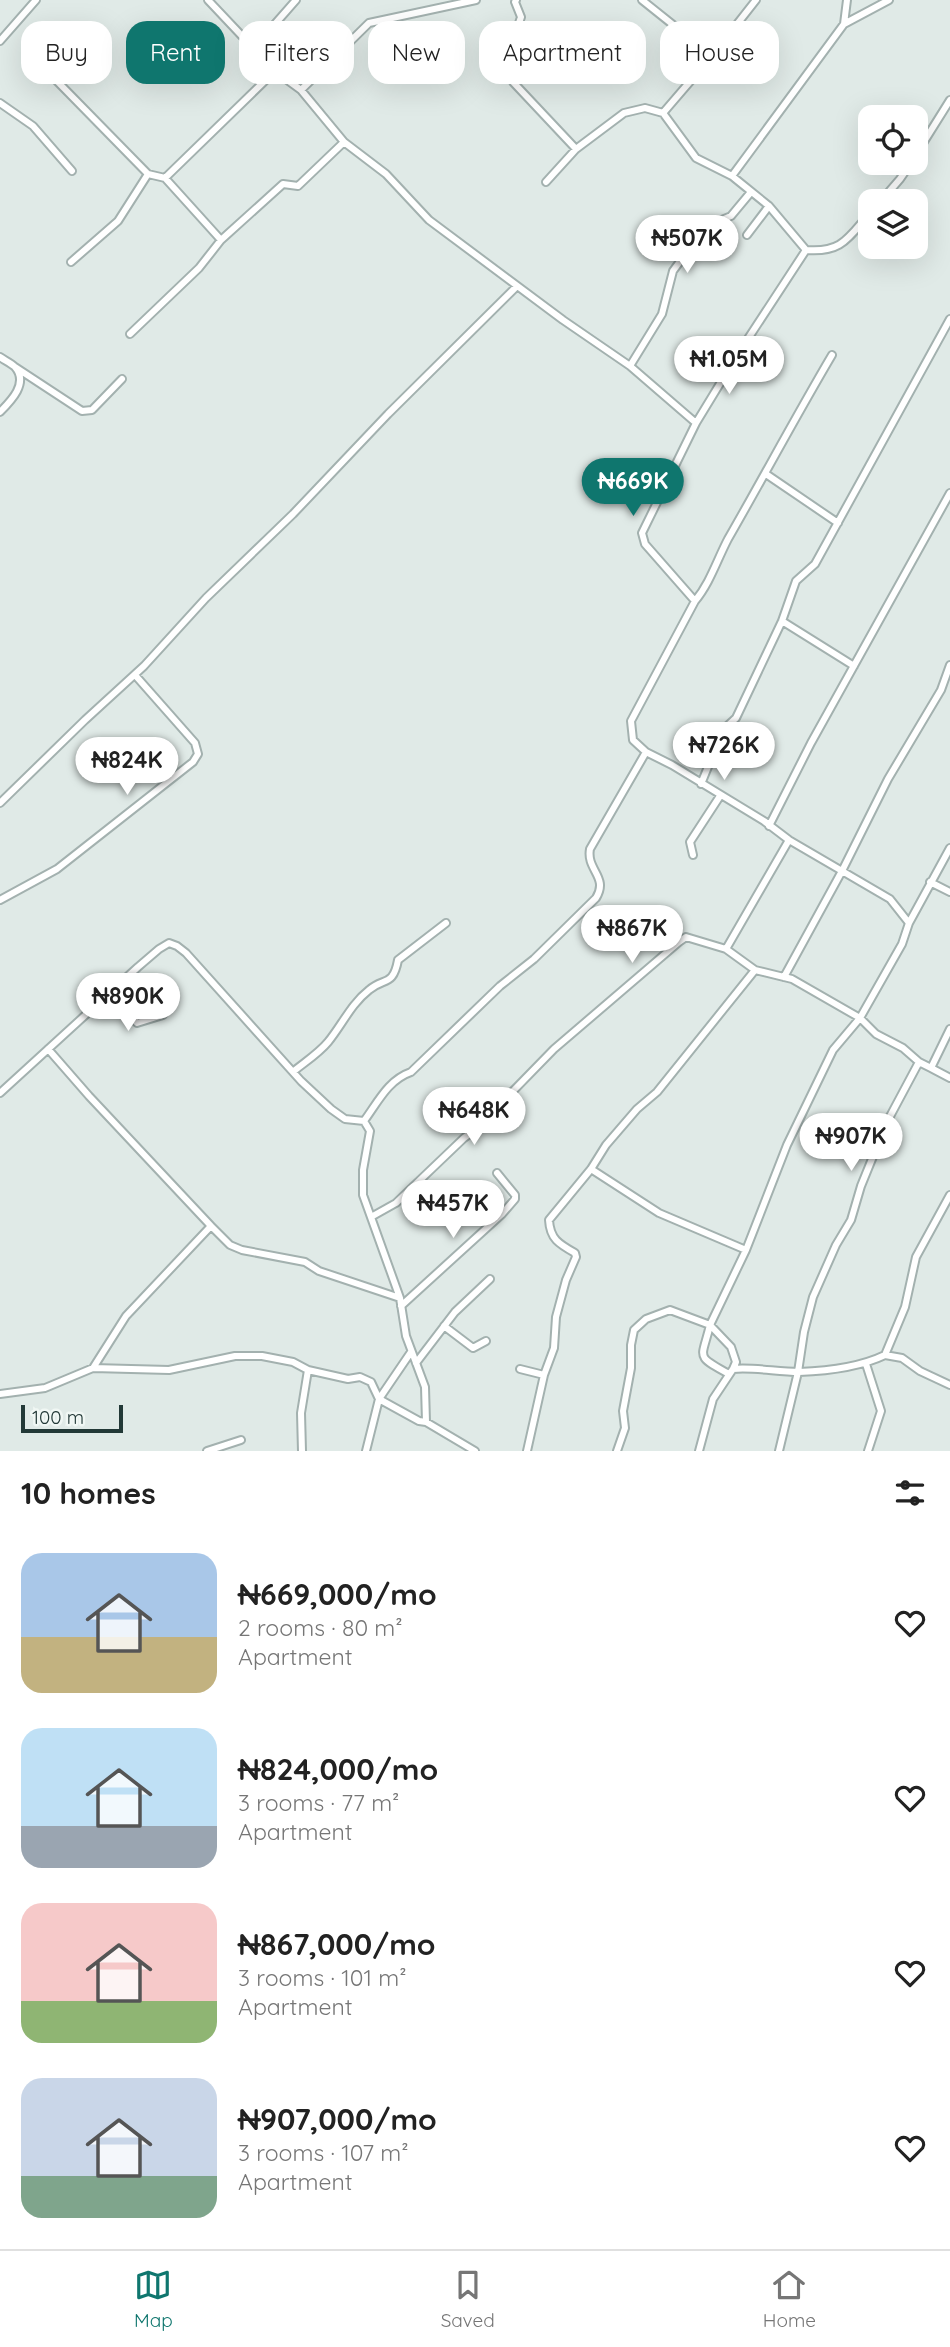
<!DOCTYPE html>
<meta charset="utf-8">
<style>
:root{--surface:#fff;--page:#f6f6f6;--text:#222;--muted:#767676;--line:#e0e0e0;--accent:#0f766e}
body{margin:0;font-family:Quicksand,sans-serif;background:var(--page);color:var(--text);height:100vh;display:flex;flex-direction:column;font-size:26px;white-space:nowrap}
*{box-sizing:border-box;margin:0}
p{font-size:23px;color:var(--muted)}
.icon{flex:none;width:38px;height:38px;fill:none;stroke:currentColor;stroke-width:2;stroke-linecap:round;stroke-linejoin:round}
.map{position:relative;height:1451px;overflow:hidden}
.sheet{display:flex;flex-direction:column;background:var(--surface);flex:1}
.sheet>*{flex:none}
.banner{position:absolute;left:21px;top:21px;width:908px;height:63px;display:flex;gap:14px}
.tools{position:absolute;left:858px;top:105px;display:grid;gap:14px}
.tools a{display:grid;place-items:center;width:70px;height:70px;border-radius:14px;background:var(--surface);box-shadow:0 7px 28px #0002;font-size:35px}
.scale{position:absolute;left:21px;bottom:18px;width:102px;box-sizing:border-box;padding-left:7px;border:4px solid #223937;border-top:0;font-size:19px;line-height:24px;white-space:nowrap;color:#223937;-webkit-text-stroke:5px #f0f7f4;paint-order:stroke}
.price{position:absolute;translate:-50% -60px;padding:0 16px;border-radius:24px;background:#fff;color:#222;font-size:23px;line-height:46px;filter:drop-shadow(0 2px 4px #0008)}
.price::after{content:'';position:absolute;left:50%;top:42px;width:21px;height:16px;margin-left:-10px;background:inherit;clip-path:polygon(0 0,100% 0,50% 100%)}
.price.selected{background:var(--accent);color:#fff}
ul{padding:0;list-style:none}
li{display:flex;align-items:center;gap:21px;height:175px;padding:0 21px}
li span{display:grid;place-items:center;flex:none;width:196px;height:140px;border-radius:21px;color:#555}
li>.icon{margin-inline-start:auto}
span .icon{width:84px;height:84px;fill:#fffc;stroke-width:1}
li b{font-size:30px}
h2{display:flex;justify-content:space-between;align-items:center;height:84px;padding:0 21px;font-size:30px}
.tag{padding:0 24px;border-radius:21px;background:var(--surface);box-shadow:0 7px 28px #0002;font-size:24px;line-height:63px}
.tag.selected{background:var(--accent);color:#fff}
.tabs{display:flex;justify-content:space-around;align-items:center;height:98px;border-top:2px solid var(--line);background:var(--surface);font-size:19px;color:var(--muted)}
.tabs a{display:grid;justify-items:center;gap:4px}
.tabs .selected{color:var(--accent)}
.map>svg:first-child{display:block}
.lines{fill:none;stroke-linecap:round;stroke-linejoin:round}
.street-casing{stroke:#a3b1af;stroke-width:10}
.street{stroke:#fff;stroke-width:6}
</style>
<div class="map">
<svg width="950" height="1451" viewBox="0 0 950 1451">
<rect width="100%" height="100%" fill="#e0eae7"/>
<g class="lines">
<g class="street-casing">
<path id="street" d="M208,0l67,71 26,19 43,52 42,32 43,46 134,100 67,46 66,57
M516,0l-1,2 6,15 -4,12
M642,0l70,56 -49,57 33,45 36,18 112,-152 45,-24
M844,24l3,-24
M0,41l36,-41
M253,49l43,-49
M712,56l44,-56
M51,75l97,99
M513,82l63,67 48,-36 21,-5 18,5
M301,90l68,-67 107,-23
M0,103l33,23 39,45
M915,156l35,-56
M732,176l37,30 -22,29
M165,178l110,-107
M546,182l30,-33
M881,201l19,-22 11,-16
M769,206l37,44c36,3 42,-12 64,-37
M71,262l47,-41 30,-47 17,4 56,62
M130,334l69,-66 22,-28 62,-56 15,2 46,-44
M832,355c-36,61 -69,123 -104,184 -11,21 -18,44 -33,62l-64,120 2,19 13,12 26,13 92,56 25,19 101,59 19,24
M0,357c4,3 11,6 15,10 14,16 -4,34 -15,45
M630,366l32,-52 11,-43 32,-44 26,-11 20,-24
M15,367l67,44 10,-1 30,-31
M766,474l72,49
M695,601l-50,-57 -3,-11 54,-110 42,-69 68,-104
M782,621l72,45
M701,784l22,-54 13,-12 46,-97 14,-40 19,-17 135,-245
M0,803l85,-83 59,-54 62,-68 87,-84 95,-100 129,-128
M769,826l42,-83 139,-250
M789,840l-63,109 29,21 37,9 68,39 16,16 27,14 16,14 12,6 19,-39
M693,855l-3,-13 30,-46
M930,882l20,10
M0,900l57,-31 136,-107 5,-8 -3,-11 -60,-68
M784,977l58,-106 46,-92 53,-89 9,-25
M111,994l26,29 26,-8
M48,1049l41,47 122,130 -85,90 -33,52
M931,1068l19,10
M294,1071c11,-9 25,-18 34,-29 14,-17 23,-38 41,-52 15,-13 24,-3 29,-30l48,-37
M0,1093l138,-126 21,-18 10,-6 8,3 9,7 115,128 30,28 14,10 19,2c14,-19 24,-41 47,-49l89,-86 34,-27 62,-61c13,-21 -10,-28 -6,-49l56,-97
M364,1121l6,10 -7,39v25l37,103 6,38 19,51 1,35
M591,1169l68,44 87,37
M950,1195l-34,62 -11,50 -20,48 17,3 18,13 30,14
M371,1217l25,-14 68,-65 12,-9 78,-80 125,-107 7,-5 40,12
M211,1226l19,19 12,5 63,12 14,9 81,27
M401,1306l101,-92 13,-15v-4l-18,-22
M444,1326l29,22 13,-7
M416,1363l39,-51 35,-33
M866,1364l15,47 -13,40
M520,1369l24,6 10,-27 2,-31 10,-37 10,-23 -1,-4c-16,-9 -25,-14 -26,-33l42,-51 15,-24 31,-36 20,-17 98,-122
M729,1374c-35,-19 -27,-15 -19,-49l21,22 5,15 -3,7
M0,1394l45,-6 48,-20 76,2 66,-14h27l31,6 15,8 40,9 12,-2 11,5 8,17 40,22 7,1 49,29
M207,1451l34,-11
M302,1451l-1,-38 7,-43
M366,1451l13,-52 32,-47
M527,1451l17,-76
M617,1451l8,-23 -2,-17 8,-43v-23l3,-15 12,-11 24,-9 40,15 36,-75 41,-105 46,-95 27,-32 42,-74 7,-21 41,-75
M699,1451l14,-52 20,-30c22,-2 44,3 66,3 28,-1 61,-5 86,-17
M779,1451l19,-79 6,-40 9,-35 23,-52 15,-25 10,-34 26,-64 32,-60"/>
</g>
<use href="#street" class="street"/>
</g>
</svg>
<div class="tools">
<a><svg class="icon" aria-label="locate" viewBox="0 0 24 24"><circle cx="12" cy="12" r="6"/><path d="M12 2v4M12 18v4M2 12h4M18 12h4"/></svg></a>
<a><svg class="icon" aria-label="layers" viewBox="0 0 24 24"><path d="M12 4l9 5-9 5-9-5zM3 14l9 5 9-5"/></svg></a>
</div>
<div class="scale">100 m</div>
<b class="price" style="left:687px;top:275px">₦507K</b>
<b class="price" style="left:729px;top:396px">₦1.05M</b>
<b class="price selected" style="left:633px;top:518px">₦669K</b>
<b class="price" style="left:724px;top:782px">₦726K</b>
<b class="price" style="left:127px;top:797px">₦824K</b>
<b class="price" style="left:632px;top:965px">₦867K</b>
<b class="price" style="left:128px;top:1033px">₦890K</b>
<b class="price" style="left:474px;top:1147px">₦648K</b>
<b class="price" style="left:851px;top:1173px">₦907K</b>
<b class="price" style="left:453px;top:1240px">₦457K</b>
<div class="banner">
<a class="tag">Buy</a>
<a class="tag selected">Rent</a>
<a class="tag">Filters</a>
<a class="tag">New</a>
<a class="tag">Apartment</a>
<a class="tag">House</a>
</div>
</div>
<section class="sheet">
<h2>10 homes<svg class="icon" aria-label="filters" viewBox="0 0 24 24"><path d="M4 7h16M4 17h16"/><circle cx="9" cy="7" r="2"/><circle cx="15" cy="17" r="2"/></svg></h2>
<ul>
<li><span style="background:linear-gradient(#a9c7e8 60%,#c2b280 0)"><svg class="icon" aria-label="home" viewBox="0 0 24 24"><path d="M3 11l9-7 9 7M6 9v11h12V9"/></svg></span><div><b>₦669,000/mo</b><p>2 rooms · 80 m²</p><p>Apartment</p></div><svg class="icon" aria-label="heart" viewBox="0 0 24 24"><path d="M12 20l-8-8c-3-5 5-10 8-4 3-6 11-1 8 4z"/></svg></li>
<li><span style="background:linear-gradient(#bfe0f5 70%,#9aa5b1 0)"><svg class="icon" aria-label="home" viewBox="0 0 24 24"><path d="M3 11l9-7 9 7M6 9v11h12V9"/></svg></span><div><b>₦824,000/mo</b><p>3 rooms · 77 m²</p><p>Apartment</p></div><svg class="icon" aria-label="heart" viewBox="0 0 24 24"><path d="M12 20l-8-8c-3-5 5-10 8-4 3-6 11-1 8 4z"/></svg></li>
<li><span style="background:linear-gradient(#f6c9c9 70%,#8fb573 0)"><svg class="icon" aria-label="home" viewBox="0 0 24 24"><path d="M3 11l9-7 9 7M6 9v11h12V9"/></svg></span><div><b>₦867,000/mo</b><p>3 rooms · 101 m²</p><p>Apartment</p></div><svg class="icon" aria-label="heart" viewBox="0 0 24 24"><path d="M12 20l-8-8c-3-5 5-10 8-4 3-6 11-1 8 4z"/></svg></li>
<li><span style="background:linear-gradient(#c9d6e8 70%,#7fa58c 0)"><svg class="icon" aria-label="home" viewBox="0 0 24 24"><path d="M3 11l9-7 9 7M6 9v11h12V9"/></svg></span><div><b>₦907,000/mo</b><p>3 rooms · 107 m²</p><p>Apartment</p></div><svg class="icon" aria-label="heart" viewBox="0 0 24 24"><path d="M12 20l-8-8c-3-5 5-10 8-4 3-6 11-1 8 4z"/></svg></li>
</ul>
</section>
<nav class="tabs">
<a class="selected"><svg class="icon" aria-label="map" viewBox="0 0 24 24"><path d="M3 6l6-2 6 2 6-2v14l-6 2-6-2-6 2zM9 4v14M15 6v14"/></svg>Map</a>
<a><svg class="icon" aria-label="saved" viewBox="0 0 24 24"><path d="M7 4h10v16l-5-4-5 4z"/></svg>Saved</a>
<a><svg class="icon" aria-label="home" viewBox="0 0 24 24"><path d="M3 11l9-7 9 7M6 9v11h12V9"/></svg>Home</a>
</nav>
